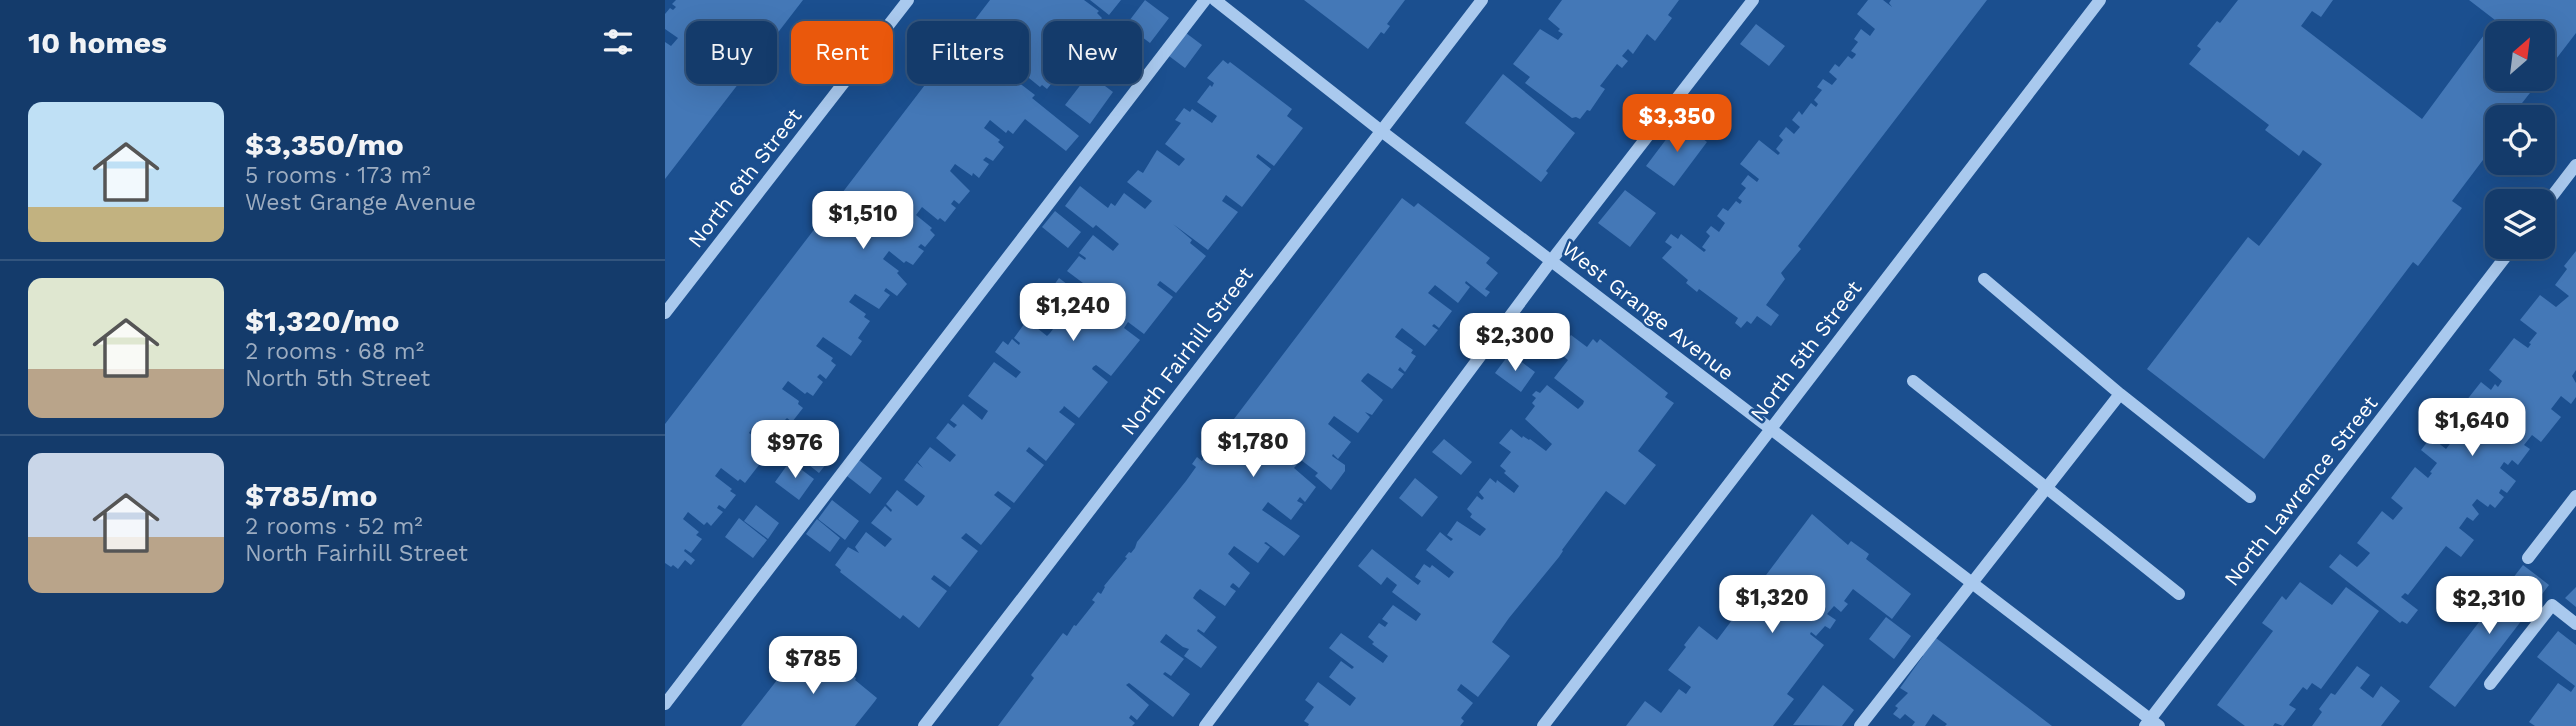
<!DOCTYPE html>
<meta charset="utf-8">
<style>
:root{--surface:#143b6b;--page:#214673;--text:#f1f3f6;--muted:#9dadc1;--line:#33557e;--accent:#ea580c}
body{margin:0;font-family:"Work Sans",sans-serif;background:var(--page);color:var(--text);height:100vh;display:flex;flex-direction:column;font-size:26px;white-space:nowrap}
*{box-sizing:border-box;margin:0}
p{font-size:23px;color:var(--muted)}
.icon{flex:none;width:38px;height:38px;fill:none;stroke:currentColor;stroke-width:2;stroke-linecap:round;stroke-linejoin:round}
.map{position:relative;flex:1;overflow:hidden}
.details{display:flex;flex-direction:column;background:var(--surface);width:665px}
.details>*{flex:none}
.hud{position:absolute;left:21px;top:21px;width:665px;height:63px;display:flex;gap:14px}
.needle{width:46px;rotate:28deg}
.tools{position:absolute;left:1820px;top:21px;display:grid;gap:14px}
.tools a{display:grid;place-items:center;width:70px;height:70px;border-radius:14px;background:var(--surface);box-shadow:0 7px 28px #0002,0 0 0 2px var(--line);font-size:35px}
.price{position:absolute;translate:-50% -60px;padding:0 16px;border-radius:14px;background:#fff;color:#222;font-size:23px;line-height:46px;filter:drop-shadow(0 2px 4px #0008)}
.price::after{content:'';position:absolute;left:50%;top:42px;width:21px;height:16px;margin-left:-10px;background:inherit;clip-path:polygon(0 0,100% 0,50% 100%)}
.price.active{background:var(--accent);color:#fff}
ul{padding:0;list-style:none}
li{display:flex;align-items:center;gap:21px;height:175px;padding:0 28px}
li+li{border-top:2px solid var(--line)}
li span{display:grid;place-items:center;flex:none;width:196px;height:140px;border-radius:14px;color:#555}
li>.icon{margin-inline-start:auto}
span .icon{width:84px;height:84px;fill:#fffc;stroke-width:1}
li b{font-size:30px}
h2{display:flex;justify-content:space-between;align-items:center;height:84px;padding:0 28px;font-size:30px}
.pill{padding:0 24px;border-radius:14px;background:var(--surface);box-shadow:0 7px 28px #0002,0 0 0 2px var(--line);font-size:24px;line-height:63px}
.pill.active{background:var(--accent);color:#fff}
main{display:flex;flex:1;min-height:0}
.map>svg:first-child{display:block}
.building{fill:#4478b7}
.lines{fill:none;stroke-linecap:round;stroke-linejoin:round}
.minor{stroke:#a9c9ee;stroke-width:12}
.labels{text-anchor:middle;stroke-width:5;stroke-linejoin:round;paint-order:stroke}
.street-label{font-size:21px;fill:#fff;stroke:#1b4f8f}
</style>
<main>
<section class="details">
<h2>10 homes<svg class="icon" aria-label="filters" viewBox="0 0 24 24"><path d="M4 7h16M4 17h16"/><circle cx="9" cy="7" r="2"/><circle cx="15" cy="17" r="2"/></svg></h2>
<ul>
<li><span style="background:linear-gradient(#bfe0f5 75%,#c2b280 0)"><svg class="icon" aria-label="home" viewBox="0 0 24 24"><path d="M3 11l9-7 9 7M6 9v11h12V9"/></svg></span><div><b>$3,350/mo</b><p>5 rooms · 173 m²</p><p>West Grange Avenue</p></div></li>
<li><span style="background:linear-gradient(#dfe7d0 65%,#b9a48a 0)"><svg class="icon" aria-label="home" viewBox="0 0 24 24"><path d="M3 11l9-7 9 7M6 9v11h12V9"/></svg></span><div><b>$1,320/mo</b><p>2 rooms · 68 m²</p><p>North 5th Street</p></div></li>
<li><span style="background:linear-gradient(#c9d6e8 60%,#b9a48a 0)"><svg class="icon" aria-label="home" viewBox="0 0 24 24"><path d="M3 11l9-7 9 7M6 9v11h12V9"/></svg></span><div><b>$785/mo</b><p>2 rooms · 52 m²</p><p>North Fairhill Street</p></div></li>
</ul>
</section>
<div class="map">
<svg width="1911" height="726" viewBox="0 0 1911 726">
<rect width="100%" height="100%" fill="#1b4f8f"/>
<path class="building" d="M11,0h127l-138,179v-137l6,4 7,-8 -13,-9v-15l5,-6 3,2 3,-3 -4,-3z
M325,0h94l15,11 -2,2 5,5 -23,30 -6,-4 -1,2 -17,-13 -2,4 22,18 -28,34 -5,-4 -2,2 -16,-13 -6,8 17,13 -3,3 47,38 -13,15 -41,-32 -12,15 -5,-4 -2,3 -16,-13 -6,8 16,12 -2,2 6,5 -11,14 -7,-4 -3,3 6,4 -10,14 -6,-5 -1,3 -17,-12 -5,7 20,20 -11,13 -5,-4 -3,4 5,4 -11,14 -5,-4 -2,2 -16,-13 -6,8 16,13 -2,2 5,5 -10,12 -4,-3 -3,3 6,4 -11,14 -7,-4 -2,2 -15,-12 -6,8 16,12 -2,2 10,11 -10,12 -11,-8 -2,3 6,4 -11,14 -24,-15 -6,8 17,12 -2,3 6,4 -12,17 4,3 -11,15 -28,-19 -3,4 -4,5 17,12 -2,3 5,4 -10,14 -6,-5 -3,3 6,5 -10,14 -6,-4 -2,2 -17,-13 -6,8 17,12 -1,3 5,4 -11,14 -5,-4 -2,2 7,5 -14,17 -24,-17 -2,3 -3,5 16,12 -2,2 6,5 -24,31 -5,-4 -2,2 -17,-13 -6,8 17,13 -2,2 6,4 -11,14 -6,-4 -2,3 6,4 -12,14 -4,-4 -3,3 -16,-13 -5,7 16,13 -3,3 6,4 -11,14 -6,-4 -1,2 11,9 -4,5 -6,-5 -7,9 -5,-4 -2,2 -6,-4v-139z
M425,0h31l-12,15z
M480,0l24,18 -19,25 -24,-18z
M639,0h101l-18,24 3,2 -6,8 -3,-2 -13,17z
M897,0h117l-11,15 4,3 -17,23 -8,-7 -14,20 -5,-5 -6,7 6,5 -6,7 -5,-4 -17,22 5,3 -15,22 -3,-1 -7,9 -4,-2 -4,1 -47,-35 5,-6 -17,-13 27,-35 18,11 5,-6 -5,-3 2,-2 -12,-10z
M1203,0h15l9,7 -3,-4 2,-3h96l-189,246 3,3 -20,24 4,6 -19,26 13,10 -8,11 -14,-10 -6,8 -4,-3 -6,7 -6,-5 3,-5 -39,-29 -2,3 -11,-9 2,-3 -26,-22 10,-11 -7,-5 6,-8 7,5 3,-5 23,18 2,-2 -4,-3 8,-11 -4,-4 5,-6 8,6 6,-9 -8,-7 6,-8 5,3 8,-10 4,3 2,-3 -4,-3 8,-10 -5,-4 7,-9 9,7 2,-3 -19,-15 19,-24 19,15 2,-2 -4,-4 7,-9 -4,-4 7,-9 8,7 6,-7 -8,-7 7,-9 3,4 9,-12 5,4 2,-3 -4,-4 8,-10 -5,-3 6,-8 9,6 5,-6 -8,-7 6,-8 4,3 9,-11 4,3 3,-3 1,-2 -5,-3 7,-9 -4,-3 7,-10 9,7 5,-7 -18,-15z
M1573,0h95l-12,17 -9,-6 -11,15 121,93 73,-99 -26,-20h107v33l-33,43v-43h-46v46h44l-30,38h-14v8l-13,17 8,6 -40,53 10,7 -44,58 -5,-4 -149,197 -117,-90 101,-132 11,9 63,-82 -19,-14 -4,6 -34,-26 4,-5 -80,-61 12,-15 -4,-3 20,-25 3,2z
M1091,24l29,22 -16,20 -29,-22z
M521,33l16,12 -17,23 -16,-12z
M558,60l5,4 2,-2 62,47 -5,7 16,12 -29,38 -16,-12 -2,3 15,12 -29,38 -16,-12 -4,6 16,11 -30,38 -35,-26 19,16 -2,3 16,13 -30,37 -16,-12 -3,4 16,12 -29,37 -16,-12 -4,6 16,12 -29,36 -15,-11 -3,2 -1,2 16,13 -29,36 -15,-12 -1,2 -4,4 16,12 -29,37 -17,-14 -3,4 18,14 -30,38 -16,-12 -4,4 17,13 -30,37 -15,-12 -5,5 17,13 -28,36 -16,-12 -3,4 16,12 -28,37 -16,-13 -3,4 -60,-47 1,-2 -6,-5 13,-18 11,6 -4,-6 11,-15 19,15 7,-8 -21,-16 14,-17 6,6 1,-2 -6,-6 11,-14 20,16 4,-4 4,-6 -21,-16 13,-17 6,5 -5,-6 12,-15 20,15 6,-7 -20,-17 12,-15 6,5 3,-3 -7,-5 13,-16 19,16 6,-9 -20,-15 26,-34 22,16 5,-6 -26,-20 8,-11 5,4 4,-6 7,6 1,-2 -6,-5 13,-18 20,16 3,-3 3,-4 -19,-15 12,-15 5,4 2,-2 -7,-5 13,-18 21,16 7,-8 -20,-15 12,-15 6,4 1,-2 -7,-5 14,-18 20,16 6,-7 -23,-19 -3,3 -28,-22 15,-20 28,22 3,-5 4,3 9,-13 21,16 7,-8 -25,-19 11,-12 5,3 14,-23 22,16 6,-7 -20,-15 16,-21 -6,-3 9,-12 6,4 2,-3 20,14 5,-7 -20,-14 13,-17 2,2 2,-4 -7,-5z
M424,74l24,18 -23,32 -25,-19z
M838,74l72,59 -29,38 2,2 -7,9 -76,-59z
M1015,121l27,21 -33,44 -28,-20z
M960,190l31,23 -26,34 -32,-24z
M737,198l12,9 4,-4 72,55 -4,5 12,10 -13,16 5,3 -4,5 -20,-16 -1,2 5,4 -12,16 -23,-18 -7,8 24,18 -13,17 -5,-4 -2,2 6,4 -13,16 -23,-18 -5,6 -2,3 18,13 -2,3 5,3 -11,16 -5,-5 -2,3 6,4 -12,15 -24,-16 -4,4 -3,4 22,19 -11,15 -7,-3 5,5 -12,16 -24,-17 -6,8 23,18 -13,17 -5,-5 -1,2 13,9v6l-14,19 -16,-14 3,-3 -17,-13 -7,8 22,19 -11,15 -5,-5 -3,4 6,3 -12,16 -23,-18 -6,8 38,26 -16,20 -18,-14 -2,1 6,4 -12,16 -24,-17 -6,8 22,19 -11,15 -6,-5 -2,2 -1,2 6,4 -11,15 -25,-17 -4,4 -3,5 23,19 -12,16 -6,-4 -1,2 20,16 -16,21 -17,-12 5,-7 -6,-2 -17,-13 -6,8 24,17 -13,17 -6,-4 -2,2 27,20 -17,23 -44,-34 -3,2 23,20 -12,15 -6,-5 -2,3 6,5 -3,3h-134l36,-48 -3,-3 32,-42 4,3 7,-11 2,1 19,-24 -3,-2 6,-8 3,2 4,-7 -1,-1 23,-28 -2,-1 4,-5 2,1 4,-5 2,-6 49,-61 10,-14 -4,-3 5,-7 5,4z
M390,211l26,21 -13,16 -26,-21z
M1911,251v119l-4,6 4,7v14l-5,7 -10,-8 -10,13 10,8 -20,25 -9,-7 -8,10 6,4 -12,16 -6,-5 -4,5 -4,-3 -4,6 16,13 -9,12 -6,-4 -2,4 5,4 -9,11 -5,-4 -2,3 -11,-8 -5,6 7,9 -6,7 -6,-4 -8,11 15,12 -13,17 -15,-11 -38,49 -3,-2 -4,4 17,13 -11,14 -5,-3 -2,2 -71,-56 11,-13 17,13 7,-7 6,-7 -13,-10 25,-32 11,9 10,-12 -12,-10 24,-31 13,11 4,-5 -2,-1 7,-9 -16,-13 10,-13 15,12 16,-21 3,3 4,-5 -14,-11 26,-33 10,8 4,-6 3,3 4,-6 -13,-11 25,-32 14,10 3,-4 -2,-1 8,-10 -17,-13 20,-25 16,12 13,-11 -14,-11 12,-16 -3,-3z
M906,335l16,12 6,-8 4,4 3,-4 68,54 -3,4 9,6 -36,48 18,14 -31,40 -19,-14 -44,59 1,1 -4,6 -50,61 -17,24 18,14 -32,41 -17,-13 -4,6 16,13 -12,15 3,3 -4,5h-152l1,-2 -5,-3 10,-14 -9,-7 13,-18 32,24 6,-8 -27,-21 12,-16 11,8 2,-2 -25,-19 12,-15 42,30 5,-7 -16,-12 2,-2 -6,-5 11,-14 6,4 3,-4 -6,-4 11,-14 23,16 5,-7 -29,-22 5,-7 -10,-8 -6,8 -23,-19 14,-17 46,36 3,-4 -6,-4 9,-13 6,4 2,-3 17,13 5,-6 -28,-22 14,-18 11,9 2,-2 -6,-4 10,-14 23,15 6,-7 -16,-12 2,-3 -5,-5 10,-13 5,4 2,-2 -5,-6 11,-14 6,5 1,-3 17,13 5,-7 -15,-13 2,-2 -6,-5 11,-14 -12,-9 12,-14 11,9 1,-2 6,4 1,-1 16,12 6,-7 -27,-25 10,-13 -3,-3 4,-5 -4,-3 4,-4 4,2 7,-8 31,24 5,-5 1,-3 -30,-23 14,-18 -11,-9z
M845,353l25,19 -14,20 -26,-19z
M145,435l24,19 -15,19 -24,-19z
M779,439l28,23 -11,13 -29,-23z
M194,460l23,18 -12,16 -23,-18z
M125,461l24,18 -15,21 -24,-18z
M750,478l23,19 -16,20 -23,-19z
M167,500l27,21 -14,19 -27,-21z
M91,505l23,18 -11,16 -24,-18z
M1147,514l36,31 3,-4 18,13 -3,5 45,35 -19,25 -39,-30 -9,12 4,3 -7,8 -7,-6 -7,8 9,6 -6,9 -5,-3 -9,10 -5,-4 -1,2 14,11 -37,49 7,5 -21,27h-147l19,-25 16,12 18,-24 7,5 5,-7 -23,-17 18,-23 -2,-2 15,-19 18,14z
M74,518l28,22 -14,18 -28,-21z
M152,519l23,19 -10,14 -24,-18z
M1858,565l26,20 -94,122 -26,-20z
M1635,582l32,23 14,-18 33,24 -58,78 -9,-6 -5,7 -4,-3 -14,18 7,4 -13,17 -8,-3 -2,3h-28l-28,-21 56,-74 -11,-8 20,-27 4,4z
M1911,587v20l-11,-9z
M1221,617l25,19 -17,23 -25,-20z
M1893,631l18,14v81h-41l-6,-4 29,-39 13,9 4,-6 -38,-29z
M1271,638l116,88h-107l2,-2 -14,-10 -8,12h-13l3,-4 -10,-8 -5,5 -7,-5 5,-6 -3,-2 13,-13 -8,-5 23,-32 -2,-2z
M141,643l23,19 3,-3 24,19 -1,2 22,18 -2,3 -20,25h-114z
M1692,666l13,9 -10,13 13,10 8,-12 19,15 -19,25h-69l10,-14 -3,-3 12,-16 4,2z
M1158,685l31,25 -12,16 -49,-1z"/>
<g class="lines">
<path class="minor" d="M550,0l165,130 779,596
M1878,208l33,-43
M1319,279l136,115
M0,313l243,-313
M1248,381l266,213
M1863,558l48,-62
M1825,684l62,-79 24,19
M0,704l540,-704
M259,726l558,-726
M540,726l346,-465 202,-261
M878,726l557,-726
M1195,726l260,-332 130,103
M1480,726l368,-479"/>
</g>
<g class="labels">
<g class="street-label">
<text transform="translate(80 178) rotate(-52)" y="7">North 6th Street</text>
<text transform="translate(983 311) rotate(38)" y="7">West Grange Avenue</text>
<text transform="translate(522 351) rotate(-53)" y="7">North Fairhill Street</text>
<text transform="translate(1141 351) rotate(-53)" y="7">North 5th Street</text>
<text transform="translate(1636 491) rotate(-52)" y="7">North Lawrence Street</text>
</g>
</g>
</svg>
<div class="tools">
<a><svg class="needle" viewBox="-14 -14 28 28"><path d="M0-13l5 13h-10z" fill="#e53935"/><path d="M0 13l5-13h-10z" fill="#9dadc1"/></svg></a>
<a><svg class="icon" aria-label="locate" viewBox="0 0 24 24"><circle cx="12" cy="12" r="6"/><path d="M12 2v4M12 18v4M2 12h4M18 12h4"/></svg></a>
<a><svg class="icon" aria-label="layers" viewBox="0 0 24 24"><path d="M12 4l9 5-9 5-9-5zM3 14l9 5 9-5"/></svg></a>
</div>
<b class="price active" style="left:1012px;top:154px">$3,350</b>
<b class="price" style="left:198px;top:251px">$1,510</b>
<b class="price" style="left:408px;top:343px">$1,240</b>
<b class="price" style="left:850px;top:373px">$2,300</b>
<b class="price" style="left:1807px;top:458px">$1,640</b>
<b class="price" style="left:588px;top:479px">$1,780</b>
<b class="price" style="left:130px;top:480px">$976</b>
<b class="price" style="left:1107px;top:635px">$1,320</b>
<b class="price" style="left:1824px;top:636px">$2,310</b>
<b class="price" style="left:148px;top:696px">$785</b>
<div class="hud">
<a class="pill">Buy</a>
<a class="pill active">Rent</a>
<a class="pill">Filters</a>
<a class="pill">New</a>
</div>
</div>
</main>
